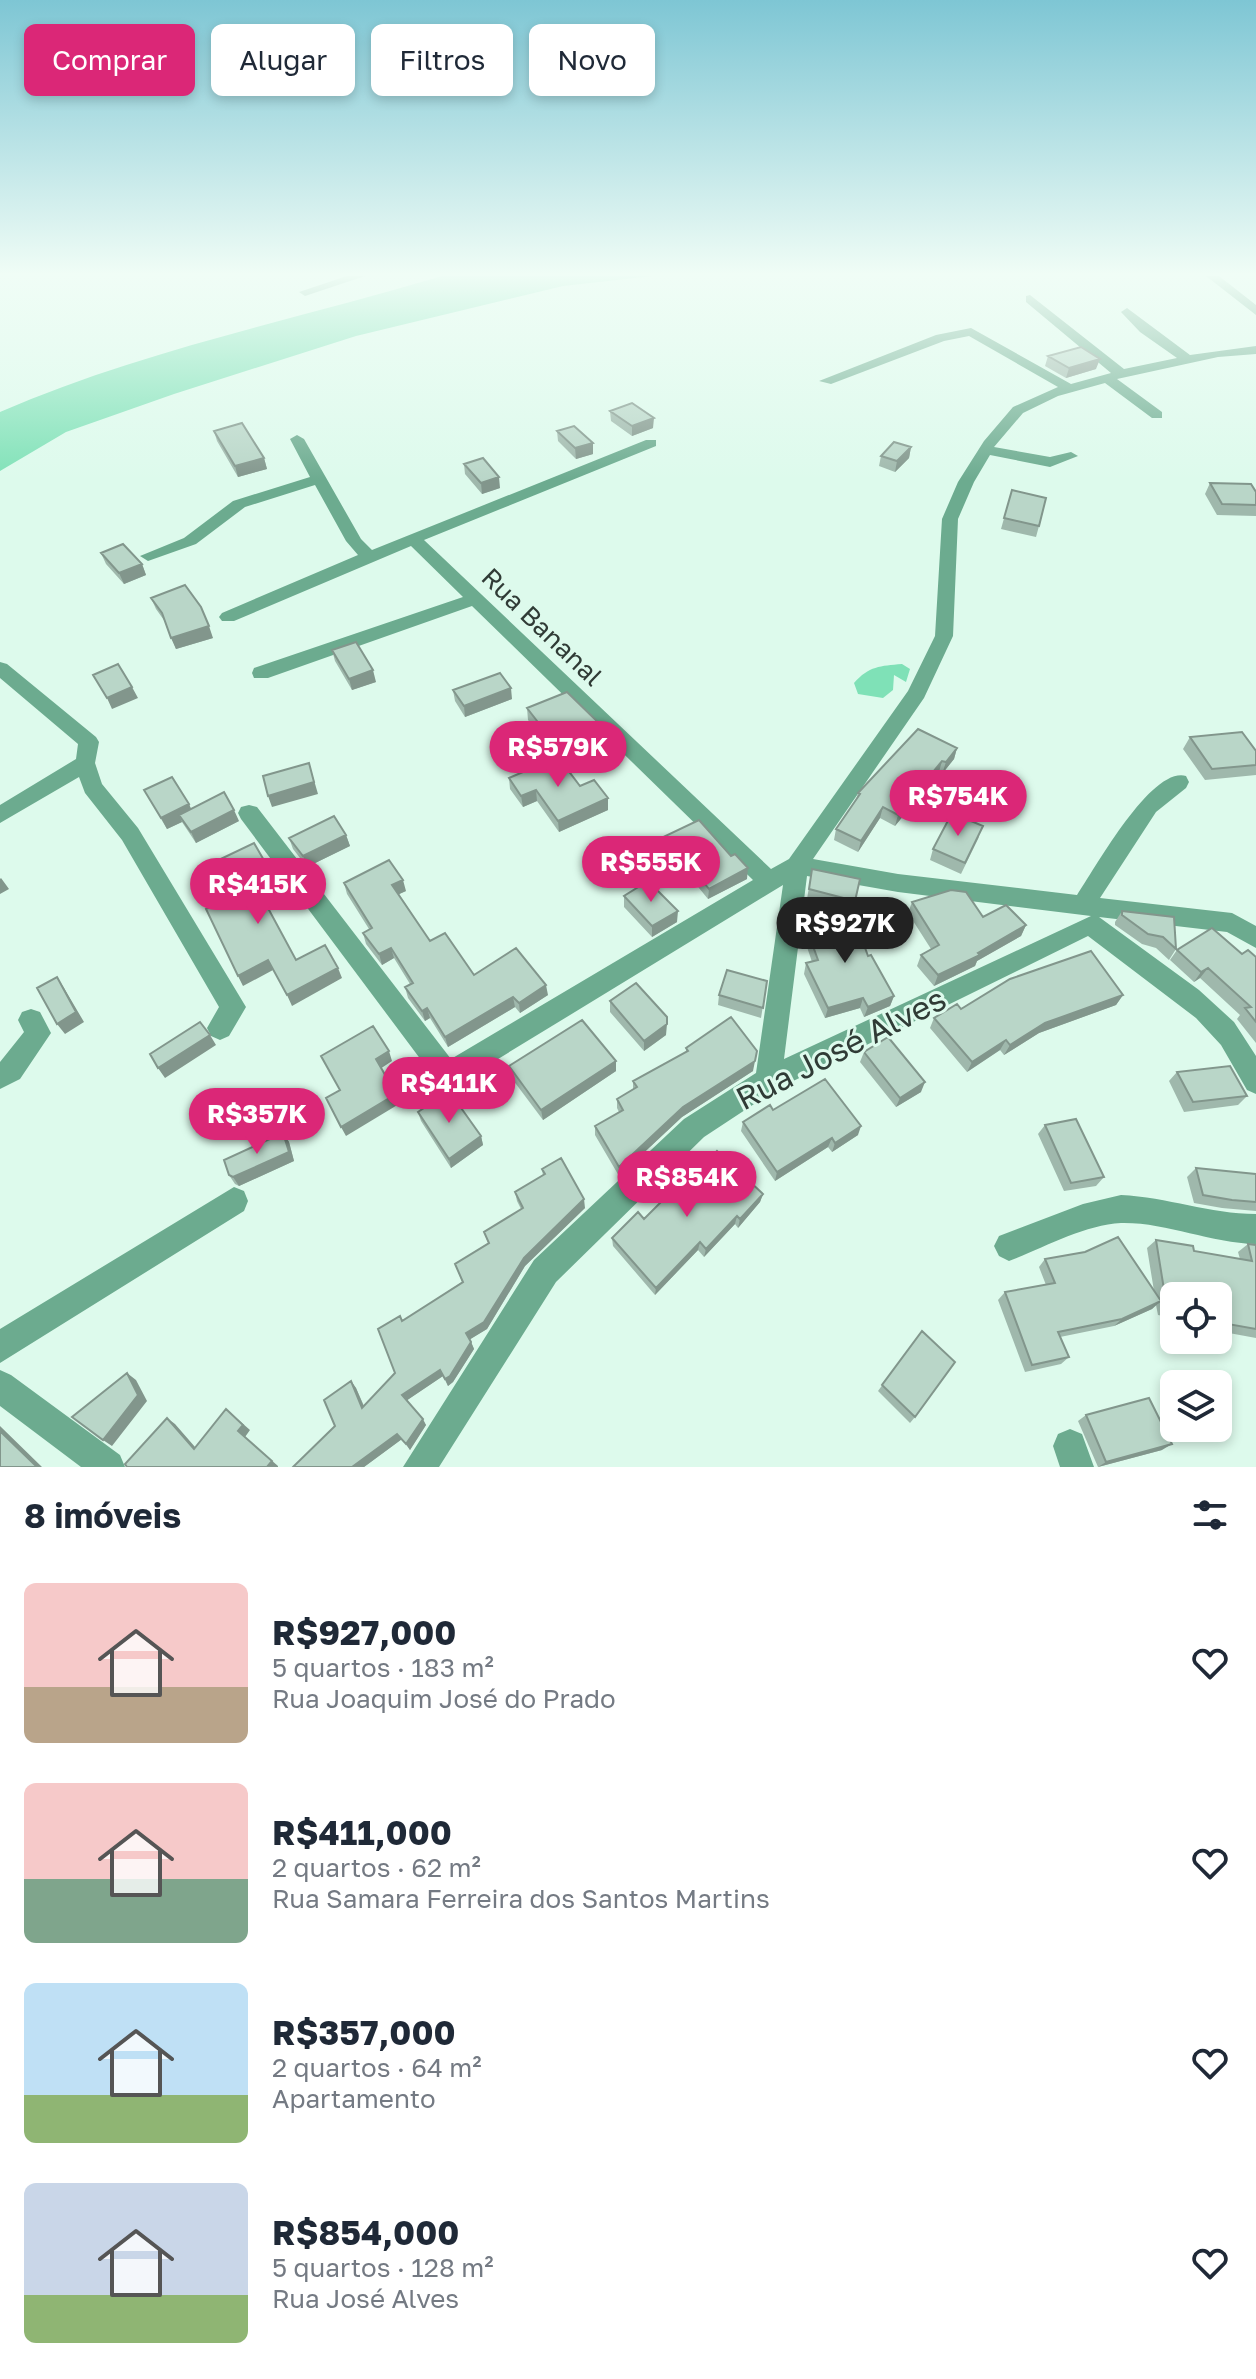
<!DOCTYPE html>
<html lang="pt">
<meta charset="utf-8">
<style>
:root{--surface:#fff;--page:#f6f6f7;--text:#1f2937;--muted:#747a83;--accent:#db2777}
body{margin:0;font-family:"Golos Text",sans-serif;background:var(--page);color:var(--text);height:100vh;display:flex;flex-direction:column;font-size:30px;white-space:nowrap}
*{box-sizing:border-box;margin:0}
p{font-size:26px;color:var(--muted)}
.icon{flex:none;width:44px;height:44px;fill:none;stroke:currentColor;stroke-width:2;stroke-linecap:round;stroke-linejoin:round}
.map{position:relative;height:1467px;overflow:hidden}
.sheet{display:flex;flex-direction:column;background:var(--surface);flex:1}
.sheet>*{flex:none}
.hud{position:absolute;left:24px;top:24px;width:800px;height:72px;display:flex;gap:16px}
.buttons{position:absolute;left:1160px;top:1282px;display:grid;gap:16px}
.buttons a{display:grid;place-items:center;width:72px;height:72px;border-radius:12px;background:var(--surface);box-shadow:0 4px 12px #0003;font-size:40px}
.price{position:absolute;translate:-50% -68px;padding:0 18px;border-radius:28px;background:var(--accent);color:#fff;font-size:26px;line-height:52px;filter:drop-shadow(0 2px 4px #0008)}
.price::after{content:'';position:absolute;left:50%;top:48px;width:24px;height:18px;margin-left:-12px;background:inherit;clip-path:polygon(0 0,100% 0,50% 100%)}
.price.current{background:#222;color:#fff}
ul{padding:0;list-style:none}
li{display:flex;align-items:center;gap:24px;height:200px;padding:0 24px}
li span{display:grid;place-items:center;flex:none;width:224px;height:160px;border-radius:12px;color:#555}
li>.icon{margin-inline-start:auto}
span .icon{width:96px;height:96px;fill:#fffc;stroke-width:1}
li b{font-size:34px}
h2{display:flex;justify-content:space-between;align-items:center;height:96px;padding:0 24px;font-size:34px}
.tag{padding:0 28px;border-radius:12px;background:var(--surface);box-shadow:0 4px 12px #0003;font-size:28px;line-height:72px}
.tag.current{background:var(--accent);color:#fff}
.map>svg:first-child{display:block}
.water{fill:#7fe1b7}
.lines{fill:none;stroke-linecap:round;stroke-linejoin:round}
.minor{fill:#6cab8f;fill-rule:evenodd}
.wall{fill:#9fb8ac}
.shaded-wall{fill:#82968c}
.building{fill:#b9d6c8;stroke:#82968c;stroke-width:2}
.labels{text-anchor:middle;stroke-width:6;stroke-linejoin:round;paint-order:stroke}
.street-label{font-size:26px;fill:#303b36;stroke:#ddfaec}
.near-street-label{font-size:32px;fill:#303b36;stroke:#ddfaec}
</style>
<div class="map">
<svg width="1256" height="1467" viewBox="0 0 1256 1467">
<rect width="100%" height="100%" fill="#ddfaec"/>
<path class="water" d="M442,276h211l-90,10 -207,50 -182,58 -108,38 -66,39v-59c142,-62 295,-92 442,-136z
M902,664l8,5 -4,13 -12,-7 -1,15 -10,8 -25,-4 -4,-11c15,-17 26,-17 48,-19z"/>
<g class="lines">
<path class="minor" d="M347,276h18l-60,20 -6,-4z
M1206,276h13l37,29v10z
M1030,295l94,74 53,-11 -37,-26 -19,-20 6,-4 63,47 66,-9v8l-38,3 -101,22 45,33v6h-10l-47,-35 -47,13 -35,17 -29,34 56,10 21,-5 7,4 -28,11 -60,-12 -16,27 -16,37 -5,117 -29,62 -111,161 85,15 179,21c18,-26 74,-129 109,-119l3,6 -3,6 -30,24 -56,86 132,15 24,13v22l-29,-16 -128,-15 100,73 35,32 22,34v38l-9,-4 -26,-45 -25,-27 -108,-82 -311,153 -73,48 -148,145 -117,185h-36l131,-207 150,-141 72,-46 27,-188 -326,199 -9,3 -9,-3 -198,-265 -3,-6 3,-6 8,-2 8,2 194,252 302,-179 -281,-274 -204,72h-14l-2,-5 2,-5 209,-71 -52,-51 -177,75h-12l-3,-4 3,-4 136,-58 -12,-14 -31,-56 -70,22 -49,37 -48,17 -8,-5 44,-18 49,-37 77,-24 -20,-38 7,-4 7,4 57,100 11,11 274,-110h10v6l-232,94 347,329 18,-10 119,-168 27,-55 7,-117 16,-37 26,-41 29,-34 45,-20 -89,-51 -25,5 -113,43 -12,-3 117,-46 35,-7 100,56 40,-11 -85,-71v-6zM807,876l91,16 193,24 -307,143z
M0,662l7,2 89,73 3,5 -4,21 7,21 36,44 108,179 -17,29 -9,4 -9,-4 -4,-8 12,-21 -97,-167 -37,-47 -6,-16 -79,46v-18l76,-46 2,-15 -78,-66z
M31,1009l9,3 11,21 -31,46 -20,10v-27l24,-30 -6,-12 4,-8z
M234,1187l10,4 4,10 -4,10 -244,152v-34z
M1121,1195c46,2 89,19 135,19v30c-46,-1 -90,-22 -135,-21 -37,2 -78,25 -112,38l-10,-5 -5,-10 5,-10 84,-32z
M0,1370l11,5 109,80 5,12h-44l-81,-61z
M1070,1429l12,5 12,33h-34l-7,-21 5,-12z"/>
</g>
<path class="wall" d="M1048,356l48,13 -30,9 -21,-12z
M610,411l43,17 -21,8 -21,-15z
M214,431l50,27 3,11 -29,8 -21,-36z
M557,431l36,23 -17,5 -18,-18z
M911,447l-2,11 -14,14 -16,-6 2,-10z
M464,464l36,24 -18,6 -17,-20z
M1210,483l46,9v24l-39,-1 -12,-21z
M1012,490l27,36 -3,11 -35,-8z
M101,553l41,11 4,11 -22,9 -18,-20z
M151,598l62,40 -37,11 -10,-26 -10,-14z
M332,650l44,32 -24,8 -17,-29z
M453,690l59,9 -47,18 -10,-16z
M527,708l78,21v11l-45,19 20,27 28,12v12l-49,22 -22,-31 -14,6 -13,-18 -1,-11 48,-21 -29,-37z
M1190,737l66,14v24l-51,5 -22,-31z
M957,748l-3,11 -12,15 -3,-2 -44,54 -15,-8 -22,34 -24,-12 2,-11 20,-29 2,-7z
M144,790l45,14 2,5 48,12 -43,22 -14,-21 -15,7z
M346,835l4,11 -43,21 -14,-18 -4,-11z
M979,837l-18,37 -31,-14 3,-11z
M661,838l86,41 -39,20 -32,-39 -5,3 -11,-14z
M812,869l48,10 -8,32 -45,-12z
M344,883l62,8 -7,3 31,47 44,34 74,20 -28,18 -5,-6 -67,40 -18,-29 -5,3 -17,-23 -3,-11 5,-3 -16,-26 -12,7 -16,-21 -3,-11 6,-4 -22,-35z
M624,896l53,26 -25,15 -28,-30z
M912,902l71,15 43,8 -5,11 -44,25 -2,5 -41,20 -17,-20 4,-11 10,-6 -23,-36z
M1122,911l52,6 2,32 -7,11 -13,-12 -14,-4 -27,-19v-3z
M805,924l63,32 26,40 -4,10 -26,11 -4,-9 -35,10 -21,-44 2,-11 6,-1 -9,-27z
M1177,950l65,4 14,3v86l-19,-24 3,-4 -40,-37 -6,4 -24,-22z
M767,981l-6,37 -43,-13 1,-10z
M1123,995l-7,10 -77,28 -35,22 -4,-5 -33,22 -37,-44 4,-10 27,-9z
M610,1001l56,34 -22,16 -34,-39z
M686,1048l67,23 -71,46 -63,59 -24,-41v-9l24,-14 -2,-4v-9l16,-10v-8l53,-29z
M864,1052l57,40 -25,15 -36,-45z
M509,1066l107,5 -73,49 -33,-44z
M1177,1072l70,24 -9,9 -54,7 -15,-31z
M773,1110l85,25 -26,17 -4,-5 -53,34 -34,-50 2,-9z
M418,1112l63,24 2,9 -32,23 -30,-47z
M1045,1125l59,52 -8,9 -32,5 -26,-57z
M283,1133l6,9 5,19 -55,25 -4,-2 -6,-9z
M1196,1168l60,6v37l-34,-3 -28,-5 -7,-26z
M542,1169l43,39 -60,58 -38,63 -17,10 4,10 -21,33 -5,4 -5,-10 -36,24 19,25 -16,25 -8,-11 -38,28h-71l42,-41 16,-45 5,7 8,18 31,-33 8,-52 59,-39 -7,-18 33,-21 -4,-11 37,-23 -4,-8 -2,-9 28,-16z
M690,1180l73,14 -3,8 -22,26 -3,-4 -31,33 -6,-7 -43,45 -42,-49 -1,-8 32,-19z
M1156,1240l38,11 46,8 -2,-7 10,-8 8,1v93l-38,-7v-35h-44v22l-16,-3 -2,-10 -4,4 -38,17 -54,11 9,20 -8,7 -36,8 -27,-72 7,-8 41,-7 -7,-18 6,-8 109,32 -7,-43z
M922,1331l-7,86 -5,6 -32,-32z
M1086,1415l76,35 -64,17 -20,-46z"/>
<path class="shaded-wall" d="M1100,359l-4,10 -30,9 3,-10z
M654,418l-1,10 -21,8v-10z
M593,443v11l-17,5 -1,-11z
M911,447l-2,11 -14,14 2,-11z
M264,458l3,11 -29,8 -3,-11z
M499,477l1,11 -18,6 -1,-11z
M142,564l4,11 -22,9 -5,-11z
M209,626l4,12 -37,11 -5,-11z
M373,670l3,12 -24,8 -3,-11z
M132,687l6,11 -26,11 -5,-11z
M511,688l1,11 -47,18 -1,-11z
M605,729v11l-46,20 -1,-12z
M957,748l-3,11 -12,15 4,-12z
M942,761l-3,11 -44,54 3,-11z
M309,763l9,31 -46,13 -4,-11z
M536,790l1,11 -14,6 -2,-11z
M608,798v12l-49,22 -1,-11z
M189,804l5,12 -15,-1 3,7 -15,7 -6,-11z
M883,807l-3,11 -22,34 3,-11z
M234,810l5,11 -43,22 -5,-11z
M346,835l4,11 -43,21 -4,-11z
M677,849l-1,11 -5,3 1,-11z
M265,862l5,11 -18,9 -4,-11z
M748,868l-1,11 -39,20 1,-10z
M1,878l8,11 -9,5v-15z
M403,880l3,11 -11,5 -3,-11z
M678,911l-1,11 -25,15v-11z
M1026,925l-5,11 -44,25 -2,5 -41,20 4,-11z
M391,948l3,10 -12,7 -3,-11z
M268,960l5,10 -30,16 -5,-10z
M338,968l4,10 -50,28 -5,-11z
M1208,968l-8,10 -6,4 7,-10z
M57,977l7,11 20,34 -19,12 -8,-10z
M546,985l2,10 -28,18 -1,-10z
M1123,995l-7,10 -77,28 -35,22 6,-10 35,-22z
M894,996l-4,10 -26,11 4,-10z
M513,997l2,10 -67,40 -3,-10z
M863,998l-3,10 -35,10 3,-10z
M427,1008l3,10 -5,3 -3,-10z
M667,1024l-1,11 -22,16v-10z
M210,1035l6,10 -51,33 -7,-10z
M1006,1040l-6,10 -33,22 5,-10z
M389,1051l3,10 -12,8 -4,-10z
M616,1061v10l-73,49 -2,-10z
M755,1061l-2,10 -71,46 -63,59v-9l64,-60z
M925,1082l-4,10 -25,15 4,-9z
M396,1094l3,10 -53,32 -5,-9z
M861,1126l-3,9 -26,17 3,-9z
M283,1133l6,9 5,19 -55,25 -6,-9z
M481,1136l2,9 -32,23 -2,-9z
M832,1138l-4,9 -53,34 2,-9z
M763,1194l-3,8 -22,26 2,-9z
M584,1199l1,9 -60,58 -38,63 -18,11 -3,-7 58,-75z
M737,1216l-2,8 -31,33 2,-8z
M700,1242l-2,8 -43,45 1,-7z
M1161,1301l-9,8 -38,17 8,-7z
M471,1342l3,7 -21,33 -5,4 -3,-7z
M440,1370l3,6 -37,25 -4,-6z
M127,1373l9,7 11,21 -35,45 -9,-6z
M351,1381l5,7 11,26 -5,-6z
M226,1409l24,21 -5,7 33,29v1h-11l-29,-36z
M167,1418l8,6 27,31 -8,-6z
M423,1419l3,6 -16,25 -4,-6z
M0,1426l42,41h-5l-37,-36z
M397,1434l5,5 -38,28h-12z
M1172,1444l-10,6 -64,17 8,-5z"/>
<path class="building" d="M1081,347l19,12 -31,9 -21,-12z
M632,403l22,15 -22,8 -22,-15z
M242,423l22,35 -29,8 -21,-35z
M574,426l19,17 -18,5 -18,-17z
M894,442l17,5 -14,14 -16,-5z
M483,458l16,19 -18,6 -17,-19z
M1210,483l41,1 5,8v13l-34,-1z
M1012,490l34,8 -7,28 -35,-8z
M123,544l19,20 -23,9 -18,-20z
M185,585l16,22 8,19 -38,12 -9,-25 -11,-15z
M356,642l17,28 -24,9 -17,-29z
M118,664l14,23 -25,11 -14,-23z
M500,673l11,15 -47,18 -11,-16z
M567,692l38,37 -47,19 -31,-40z
M918,729l39,19 -11,14 -4,-1 -44,54 -15,-8 -22,34 -25,-12 24,-35 -2,-1z
M1242,732l14,19v14l-44,4 -22,-32z
M558,757l22,29 14,-6 14,18 -50,23 -22,-31 -15,6 -12,-18z
M309,763l5,19 -46,14 -5,-20z
M172,777l17,27 -28,14 -17,-28z
M224,792l10,18 -43,22 -12,-17z
M952,813l31,13 -18,37 -32,-14z
M334,816l12,19 -43,21 -14,-18z
M699,820l32,36 4,-2 13,14 -39,21 -32,-40 -5,3 -11,-14z
M254,843l11,19 -17,9 48,89 29,-15 13,23 -51,27 -19,-35 -30,16 -32,-67 19,-9 -19,-34z
M389,860l14,20 -11,5 38,56 15,-8 29,42 42,-27 30,37 -27,18 -6,-6 -68,40 -18,-29 -5,3 -17,-24 8,-4 -22,-35 -12,6 -16,-21 9,-5 -28,-45z
M812,869l48,10 -5,22 -46,-12z
M648,881l30,30 -26,15 -28,-30z
M951,890l15,2 17,25 23,-12 20,20 -48,28 2,2 -42,20 -17,-20 18,-10 -27,-43z
M1122,911l52,6 2,32 -13,-12 -15,-3 -26,-19z
M854,917l14,39 3,-1 23,41 -26,11 -5,-9 -35,10 -22,-45 12,-3 -13,-36z
M1212,928l30,26 6,-4 8,7v65l-11,-14 6,-1 -43,-39 -7,4 -24,-22z
M1091,951l32,44 -78,28 -35,22 -4,-5 -34,22 -38,-44 23,-14 4,5 49,-30z
M727,970l40,11 -4,27 -44,-13z
M57,977l19,35 -19,12 -20,-36z
M636,983l31,34v7l-23,17 -34,-40z
M731,1017l26,34 -2,10 -72,46 -64,60 -24,-41 28,-16 -6,-11 20,-12 -4,-6 55,-30 -2,-3z
M582,1020l34,41 -75,49 -32,-44z
M200,1022l10,13 -52,33 -8,-14z
M373,1026l16,25 -13,8 20,35 -55,33 -15,-29 14,-8 -19,-34z
M888,1037l37,45 -25,16 -36,-46z
M1230,1066l17,30 -54,6 -16,-30z
M825,1079l36,47 -26,17 -3,-5 -55,34 -34,-50 27,-17 3,5z
M449,1091l32,45 -32,23 -31,-47z
M1076,1119l28,58 -33,6 -26,-58z
M283,1133l6,19 -56,25 -4,-2 -5,-15z
M717,1151l46,43 -23,25 -3,-3 -31,33 -6,-7 -44,46 -44,-50 26,-26 6,7 42,-42 4,3z
M561,1158l23,41 -60,59 -40,64 -18,11 5,9 -21,34 -5,3 -5,-9 -38,25 21,24 -17,25 -9,-10 -45,33h-59l42,-41 -11,-26 27,-19 11,27 33,-35 -17,-44 22,-13 2,5 61,-39 -8,-18 34,-21 -5,-11 39,-24 -8,-16 30,-18 -3,-5z
M1196,1168l60,6v28l-24,-2 -29,-5z
M1118,1237l43,64 -39,18 -64,13 11,25 -37,8 -27,-73 50,-9 -10,-24 40,-7z
M1156,1240l37,6 1,5 58,10 -4,-17 8,1v84l-34,-6 -1,-5 -3,-1v-21h-44v13l-7,-1z
M922,1331l33,31 -40,55 -33,-32z
M127,1373l11,22 -35,45 -31,-23z
M1149,1398l23,46 -66,18 -20,-47z
M226,1409l17,16 -5,6 34,30 -5,6h-140l-2,-3 42,-46 27,31z
M0,1431l37,36h-37z"/>
<linearGradient id="sky" x2="0" y2="1"><stop stop-color="#7ec6d4"/><stop offset="0.57" stop-color="#f0fdf6"/><stop offset="1" stop-color="#f0fdf6" stop-opacity="0"/></linearGradient>
<rect width="1256" height="481" fill="url(#sky)"/>
<g class="labels">
<g class="street-label">
<text transform="translate(542 627) rotate(44)" y="9">Rua Bananal</text>
</g>
<g class="near-street-label">
<text transform="translate(841 1049) rotate(-27)" y="11">Rua José Alves</text>
</g>
</g>
</svg>
<div class="buttons">
<a><svg class="icon" aria-label="locate" viewBox="0 0 24 24"><circle cx="12" cy="12" r="6"/><path d="M12 2v4M12 18v4M2 12h4M18 12h4"/></svg></a>
<a><svg class="icon" aria-label="layers" viewBox="0 0 24 24"><path d="M12 4l9 5-9 5-9-5zM3 14l9 5 9-5"/></svg></a>
</div>
<b class="price" style="left:558px;top:789px">R$579K</b>
<b class="price" style="left:958px;top:838px">R$754K</b>
<b class="price" style="left:651px;top:904px">R$555K</b>
<b class="price" style="left:258px;top:926px">R$415K</b>
<b class="price current" style="left:845px;top:965px">R$927K</b>
<b class="price" style="left:449px;top:1125px">R$411K</b>
<b class="price" style="left:257px;top:1156px">R$357K</b>
<b class="price" style="left:687px;top:1219px">R$854K</b>
<div class="hud">
<a class="tag current">Comprar</a>
<a class="tag">Alugar</a>
<a class="tag">Filtros</a>
<a class="tag">Novo</a>
</div>
</div>
<section class="sheet">
<h2>8 imóveis<svg class="icon" aria-label="filters" viewBox="0 0 24 24"><path d="M4 7h16M4 17h16"/><circle cx="9" cy="7" r="2"/><circle cx="15" cy="17" r="2"/></svg></h2>
<ul>
<li><span style="background:linear-gradient(#f6c9c9 65%,#b9a48a 0)"><svg class="icon" aria-label="home" viewBox="0 0 24 24"><path d="M3 11l9-7 9 7M6 9v11h12V9"/></svg></span><div><b>R$927,000</b><p>5 quartos · 183 m²</p><p>Rua Joaquim José do Prado</p></div><svg class="icon" aria-label="heart" viewBox="0 0 24 24"><path d="M12 20l-8-8c-3-5 5-10 8-4 3-6 11-1 8 4z"/></svg></li>
<li><span style="background:linear-gradient(#f6c9c9 60%,#7fa58c 0)"><svg class="icon" aria-label="home" viewBox="0 0 24 24"><path d="M3 11l9-7 9 7M6 9v11h12V9"/></svg></span><div><b>R$411,000</b><p>2 quartos · 62 m²</p><p>Rua Samara Ferreira dos Santos Martins</p></div><svg class="icon" aria-label="heart" viewBox="0 0 24 24"><path d="M12 20l-8-8c-3-5 5-10 8-4 3-6 11-1 8 4z"/></svg></li>
<li><span style="background:linear-gradient(#bfe0f5 70%,#8fb573 0)"><svg class="icon" aria-label="home" viewBox="0 0 24 24"><path d="M3 11l9-7 9 7M6 9v11h12V9"/></svg></span><div><b>R$357,000</b><p>2 quartos · 64 m²</p><p>Apartamento</p></div><svg class="icon" aria-label="heart" viewBox="0 0 24 24"><path d="M12 20l-8-8c-3-5 5-10 8-4 3-6 11-1 8 4z"/></svg></li>
<li><span style="background:linear-gradient(#c9d6e8 70%,#8fb573 0)"><svg class="icon" aria-label="home" viewBox="0 0 24 24"><path d="M3 11l9-7 9 7M6 9v11h12V9"/></svg></span><div><b>R$854,000</b><p>5 quartos · 128 m²</p><p>Rua José Alves</p></div><svg class="icon" aria-label="heart" viewBox="0 0 24 24"><path d="M12 20l-8-8c-3-5 5-10 8-4 3-6 11-1 8 4z"/></svg></li>
</ul>
</section>
